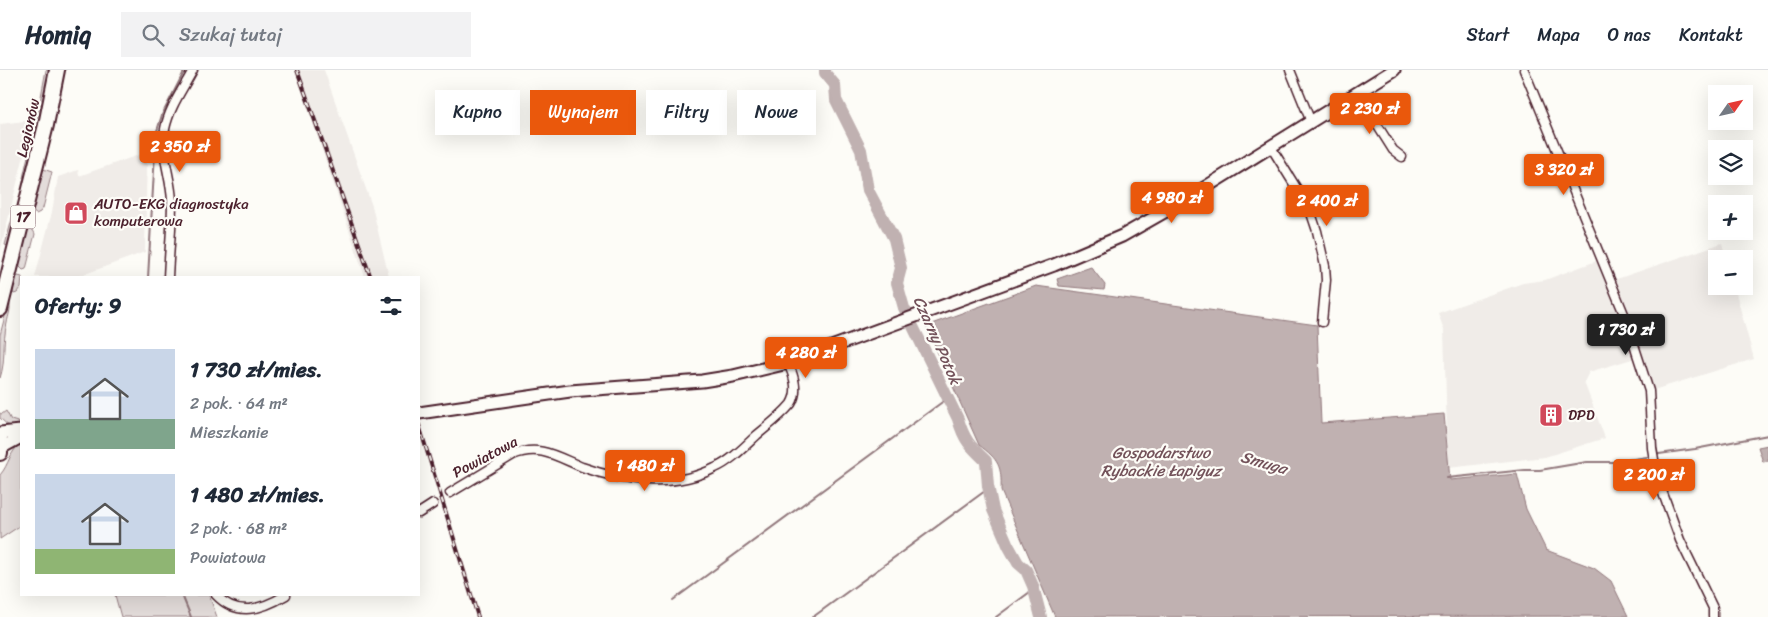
<!DOCTYPE html>
<html lang="pl">
<meta charset="utf-8">
<style>
:root{--surface:#fff;--page:#f2f2f3;--text:#1f2937;--muted:#747a83;--line:#e0e1e3;--accent:#ea580c}
body{margin:0;font-family:Sriracha,sans-serif;background:var(--page);color:var(--text);height:100vh;display:flex;flex-direction:column;font-size:19px;white-space:nowrap}
*{box-sizing:border-box;margin:0}
p{font-size:16px;color:var(--muted)}
.icon{flex:none;width:28px;height:28px;fill:none;stroke:currentColor;stroke-width:2;stroke-linecap:round;stroke-linejoin:round}
.map{position:relative;flex:1;overflow:hidden}
.details{position:absolute;left:20px;top:206px;width:400px;height:320px;display:flex;flex-direction:column;background:var(--surface);border-radius:0px;box-shadow:0 5px 20px #0002}
.details>*{flex:none}
.top-card{position:absolute;left:435px;top:20px;width:475px;height:45px;display:flex;gap:10px}
.needle{width:32px;rotate:56deg}
.fabs{position:absolute;left:1708px;top:15px;display:grid;gap:10px}
.fabs a{display:grid;place-items:center;width:45px;height:45px;border-radius:0px;background:var(--surface);box-shadow:0 5px 20px #0002;font-size:25px}
.price{position:absolute;translate:-50% -42px;padding:0 11px;border-radius:5px;background:var(--accent);color:#fff;font-size:16px;line-height:32px;filter:drop-shadow(0 1px 2px #0008)}
.price::after{content:'';position:absolute;left:50%;top:30px;width:15px;height:11px;margin-left:-8px;background:inherit;clip-path:polygon(0 0,100% 0,50% 100%)}
.price.active{background:#222;color:#fff}
ul{padding:0;list-style:none}
li{display:flex;align-items:center;gap:15px;height:125px;padding:0 15px}
li span{display:grid;place-items:center;flex:none;width:140px;height:100px;border-radius:0px;color:#555}
li>.icon{margin-inline-start:auto}
span .icon{width:60px;height:60px;fill:#fffc;stroke-width:1}
li b{font-size:21px}
h2{display:flex;justify-content:space-between;align-items:center;height:60px;padding:0 15px;font-size:21px}
.tag{padding:0 18px;border-radius:0px;background:var(--surface);box-shadow:0 5px 20px #0002;font-size:18px;line-height:45px}
.tag.active{background:var(--accent);color:#fff}
header{display:flex;align-items:center;gap:30px;box-sizing:border-box;height:70px;padding:0 25px;background:var(--surface);border-bottom:1px solid var(--line)}
header strong{font-size:24px}
nav{display:flex;gap:28px;margin-inline-start:auto;font-size:18px}
.search{width:350px;height:45px;background:var(--page);display:flex;align-items:center;gap:12px;box-sizing:border-box;padding:0 18px;border-radius:0px;color:var(--muted);font-size:19px}
.map>svg:first-child{display:block}
.built{fill:#f0ece8}
.green{fill:#e3dcda;stroke:#967e82}
.water{fill:#c0b1b1;stroke:#91777b}
.lines{fill:none;stroke-linecap:round;stroke-linejoin:round}
.stream{stroke:#91777b;stroke-width:2}
.river{stroke:#c0b1b1;stroke-width:12}
.street-casing{stroke:#4a1f2b;stroke-width:11}
.secondary-casing{stroke:#4a1f2b;stroke-width:15}
.highway-casing{stroke:#4a1f2b;stroke-width:18}
.street{stroke:#fdfcf7;stroke-width:8}
.secondary{stroke:#fdfcf7;stroke-width:11}
.highway{stroke:#fdfcf7;stroke-width:14}
.rail-casing{stroke:#4a1f2b;stroke-width:4}
.rail{stroke:#fdfcf7;stroke-width:2;stroke-dasharray:5.5;stroke-linecap:butt}
.labels{text-anchor:middle;stroke-width:4.5;stroke-linejoin:round;paint-order:stroke}
.shield{fill:#fdfcf7;stroke:#806168;stroke-width:1}
.shield-label{font-size:14px;font-weight:bold;fill:#4a1f2b}
.street-label{font-size:15px;fill:#4a1f2b;stroke:#fdfcf7}
.poi-label{font-size:15px;fill:#4a1f2b;stroke:#fdfcf7;text-anchor:start}
.water-label{font-size:16px;font-style:italic;fill:#73525a;stroke:#fdfcf7}
</style>
<header>
<strong>Homiq</strong>
<div class="search"><svg class="icon" aria-label="search" viewBox="0 0 24 24"><circle cx="10" cy="10" r="6"/><path d="M15 15l6 6"/></svg>Szukaj tutaj</div>
<nav><a>Start</a><a>Mapa</a><a>O nas</a><a>Kontakt</a></nav>
</header>
<div class="map">
<svg width="1768" height="547" viewBox="0 0 1768 547">
<rect width="100%" height="100%" fill="#fdfcf7"/>
<filter id="ink" filterUnits="userSpaceOnUse"><feTurbulence type="fractalNoise" baseFrequency=".02" numOctaves="2"/><feDisplacementMap in="SourceGraphic" scale="10" xChannelSelector="R" yChannelSelector="G"/><feConvolveMatrix kernelMatrix="1 2 1 2 8 2 1 2 1" color-interpolation-filters="sRGB"/></filter>
<g filter="url(#ink)">
<path class="built" d="M295,0h29l48,136 17,71h-24z
M33,50l-16,63 -17,69v-128z
M147,82l-2,100 -68,25h-42l17,-65 6,-35 20,-7 1,6z
M1722,173l4,16h-10v27h18l20,73 -104,32 -8,-35 -53,16 -5,10 21,56 -60,19 -97,11 -4,-138 -6,-17 85,-30 22,-3 54,-20 9,22z"/>
<path class="green" d="M46,0h4l-12,59 -3,-1z
M33,64l3,1 -10,43h-3z
M43,99l9,3 -9,36 -3,4 -4,2 -3,-2 -1,-3z
M14,141l3,1 -9,34 -3,-1z
M30,159l3,1 2,4 -9,35 -3,1 -3,-3 -1,-4 8,-31z
M18,206l4,1 -1,11 -4,5 -3,1 -2,-4 2,-11z
M9,231c3,7 -1,15 -2,22 -5,19 -1,38 -7,55v-43z
M6,341l5,9 10,3v5l-7,3 -14,-13v-5l2,1z
M21,374v81l-21,14v-64c9,-10 10,-25 21,-31z
M115,525h94l8,22h-96z"/>
<path class="water" d="M1091,197l14,18 -1,5 -45,-4 -2,-7z
M1036,216l281,39 4,98 123,-9 6,66 67,-6 9,35 20,41 48,18 17,13 17,35 -573,1 -54,-126c1,-25 -2,-31 -22,-46l-53,-119z
M1768,375v16l-5,1 -5,-15z"/>
<g class="lines">
<path class="stream" d="M148,208l8,-144 6,-19 23,-45
M1659,384l36,-5 73,-14
M985,389l6,3
M1447,408l78,-8h15l47,-8h27l33,-5
M182,525l9,22
M673,530l272,-200
M813,547l172,-126
M996,547l38,-28"/>
<path class="river" d="M825,0v3l10,12 1,15 25,50 7,40 26,49 7,29 -4,15 7,25 54,111c6,21 12,27 28,42l2,25 5,24 15,35 10,18 8,7 7,16 8,31"/>
<g class="street-casing">
<path id="street" d="M1290,0l21,52
M1524,0l100,244 25,77 3,57 5,29 23,63 33,68v9
M1357,23l36,57 9,7
M1271,77l39,63 7,21 8,35 1,14 -4,42
M168,208c1,-26 4,-52 4,-77 -1,-25 -12,-47 -7,-72 4,-21 18,-40 28,-59
M450,423l63,-38c27,-11 44,2 69,12 42,15 92,22 133,1 16,-7 29,-21 42,-33 12,-10 24,-19 34,-31 8,-13 3,-28 -3,-41
M419,443l14,-9
M216,525c21,22 45,15 70,0"/>
</g>
<g class="secondary-casing">
<path id="secondary" d="M419,343l151,-22 132,-10 31,-5 55,-13 266,-98 68,-29 58,-33 214,-133
M0,363l21,-2
M1,378l20,-11"/>
</g>
<g class="highway-casing">
<path id="highway" d="M0,239l46,-184 11,-55
M0,369v14"/>
</g>
<use href="#street" class="street"/>
<use href="#secondary" class="secondary"/>
<use href="#highway" class="highway"/>
<g class="rail-casing">
<path id="rail" d="M297,0l74,208
M419,355l59,192"/>
</g>
<use href="#rail" class="rail"/>
</g>
</g>
<defs>
<g id="shop-square" transform="scale(1.25)"><rect x="-9" y="-9" width="18" height="18" rx="4" fill="#d1495b" stroke="#fdfcf7"/><path d="M-5-2.5h2.3a2.7 3.5 0 0 1 5.4 0H5L5.5 6h-11ZM-1.5-2.5h3a1.5 2.3 0 0 0-3 0Z" fill="#fff"/></g>
<g id="building-square" transform="scale(1.25)"><rect x="-9" y="-9" width="18" height="18" rx="4" fill="#d1495b" stroke="#fdfcf7"/><path d="M-4-6H4V6H1V3H-1V6H-4ZM-2.5-4.3h1.7v1.8h-1.7ZM.8-4.3h1.7v1.8H.8ZM-2.5-1h1.7V.8h-1.7ZM.8-1h1.7V.8H.8Z" fill="#fff"/></g>
</defs>
<g fill-rule="evenodd">
<use href="#shop-square" x="76" y="143"/>
<use href="#building-square" x="1551" y="345"/>
</g>
<g class="labels">
<rect class="shield" x="10.5" y="135.5" width="25" height="23" rx="4"/>
<g class="shield-label">
<text x="23" y="152">17</text>
</g>
<g class="street-label">
<text transform="translate(28 58) rotate(-77)" y="5">Legionów</text>
<text transform="translate(485 387) rotate(-28)" y="5">Powiatowa</text>
</g>
<g class="poi-label">
<text x="94" y="139">AUTO-EKG diagnostyka<tspan x="94" dy="17">komputerowa</tspan></text>
<text x="1568" y="350">DPD</text>
</g>
<g class="water-label">
<text transform="translate(938 270) rotate(66)" y="6">Czarny Potok</text>
<text x="1161" y="388">Gospodarstwo<tspan x="1161" dy="18">Rybackie Łapiguz</tspan></text>
<text transform="translate(1264 392) rotate(16)" y="6">Smuga</text>
</g>
</g>
</svg>
<div class="fabs">
<a><svg class="needle" viewBox="-14 -14 28 28"><path d="M0-13l5 13h-10z" fill="#e53935"/><path d="M0 13l5-13h-10z" fill="#747a83"/></svg></a>
<a><svg class="icon" aria-label="layers" viewBox="0 0 24 24"><path d="M12 4l9 5-9 5-9-5zM3 14l9 5 9-5"/></svg></a>
<a>+</a>
<a>−</a>
</div>
<b class="price" style="left:1370px;top:65px">2 230 zł</b>
<b class="price" style="left:180px;top:103px">2 350 zł</b>
<b class="price" style="left:1564px;top:126px">3 320 zł</b>
<b class="price" style="left:1172px;top:154px">4 980 zł</b>
<b class="price" style="left:1327px;top:157px">2 400 zł</b>
<b class="price active" style="left:1626px;top:286px">1 730 zł</b>
<b class="price" style="left:806px;top:309px">4 280 zł</b>
<b class="price" style="left:645px;top:422px">1 480 zł</b>
<b class="price" style="left:1654px;top:431px">2 200 zł</b>
<div class="top-card">
<a class="tag">Kupno</a>
<a class="tag active">Wynajem</a>
<a class="tag">Filtry</a>
<a class="tag">Nowe</a>
</div>
<section class="details">
<h2>Oferty: 9<svg class="icon" aria-label="filters" viewBox="0 0 24 24"><path d="M4 7h16M4 17h16"/><circle cx="9" cy="7" r="2"/><circle cx="15" cy="17" r="2"/></svg></h2>
<ul>
<li><span style="background:linear-gradient(#c9d6e8 70%,#7fa58c 0)"><svg class="icon" aria-label="home" viewBox="0 0 24 24"><path d="M3 11l9-7 9 7M6 9v11h12V9"/></svg></span><div><b>1 730 zł/mies.</b><p>2 pok. · 64 m²</p><p>Mieszkanie</p></div></li>
<li><span style="background:linear-gradient(#c9d6e8 75%,#8fb573 0)"><svg class="icon" aria-label="home" viewBox="0 0 24 24"><path d="M3 11l9-7 9 7M6 9v11h12V9"/></svg></span><div><b>1 480 zł/mies.</b><p>2 pok. · 68 m²</p><p>Powiatowa</p></div></li>
</ul>
</section>
</div>
